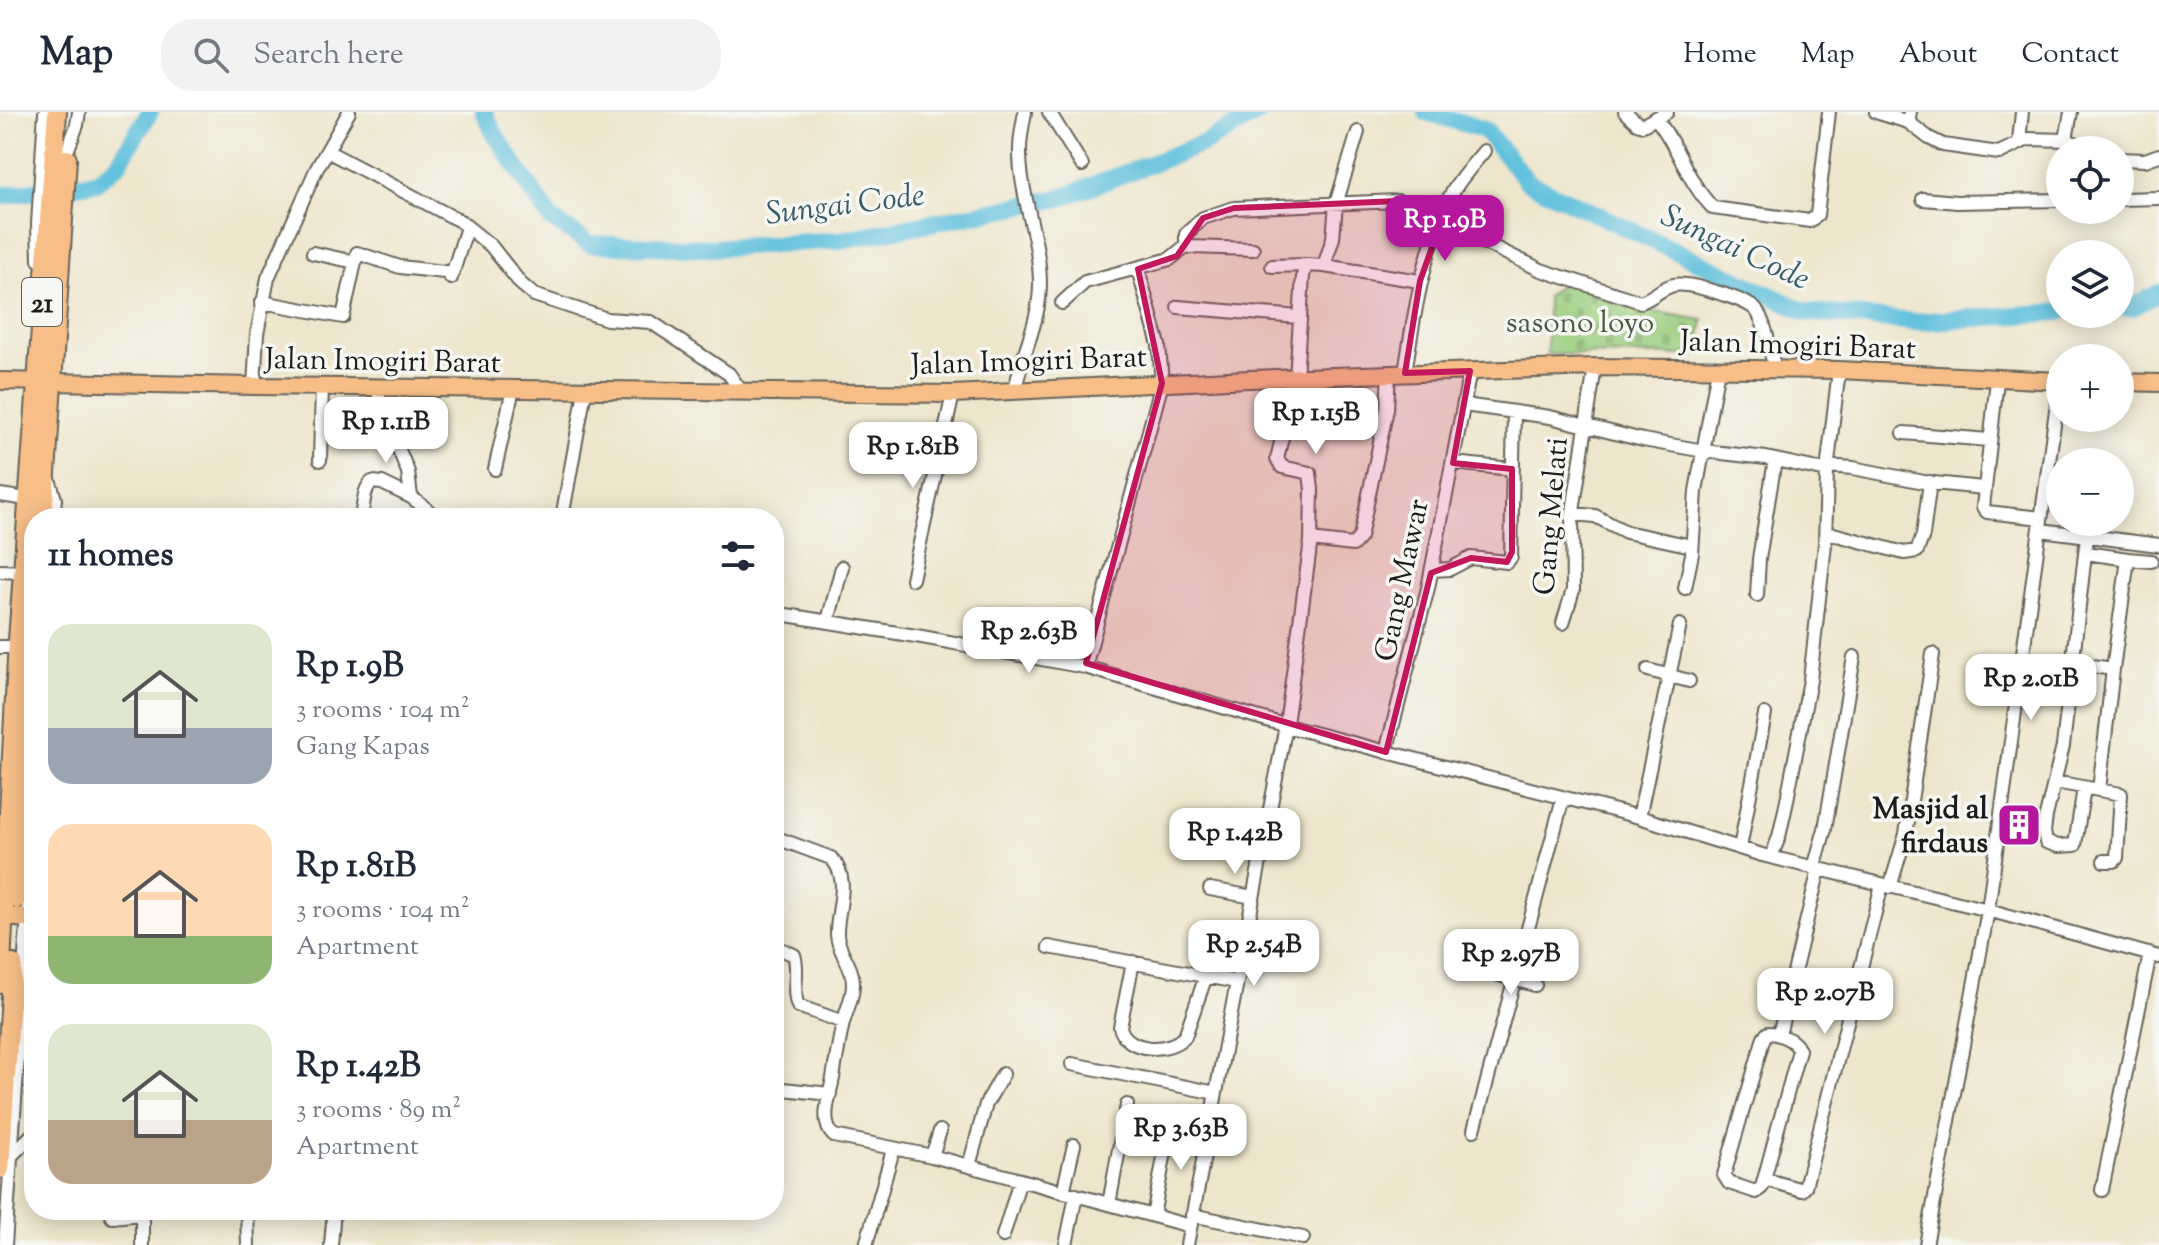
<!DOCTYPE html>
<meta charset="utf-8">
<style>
:root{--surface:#fff;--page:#f2f2f3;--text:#1f2937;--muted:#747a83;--line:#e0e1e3;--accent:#b5179e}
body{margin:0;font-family:"Sorts Mill Goudy",serif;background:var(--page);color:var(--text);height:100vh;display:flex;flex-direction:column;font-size:30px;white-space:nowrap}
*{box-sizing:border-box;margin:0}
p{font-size:26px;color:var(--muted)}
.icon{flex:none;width:44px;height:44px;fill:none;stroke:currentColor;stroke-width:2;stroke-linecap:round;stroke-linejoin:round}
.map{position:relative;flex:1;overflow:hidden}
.side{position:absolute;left:24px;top:396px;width:760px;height:712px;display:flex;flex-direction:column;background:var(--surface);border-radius:32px;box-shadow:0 4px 20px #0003}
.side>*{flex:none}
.buttons{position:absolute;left:2046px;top:24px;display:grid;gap:16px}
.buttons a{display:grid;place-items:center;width:88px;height:88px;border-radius:50%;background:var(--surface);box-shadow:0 4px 20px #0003;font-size:40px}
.price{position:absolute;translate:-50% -68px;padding:0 18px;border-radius:16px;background:#fff;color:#222;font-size:26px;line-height:52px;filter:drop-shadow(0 2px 4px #0008)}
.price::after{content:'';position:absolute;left:50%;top:48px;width:24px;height:18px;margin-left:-12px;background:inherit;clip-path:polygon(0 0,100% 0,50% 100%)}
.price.selected{background:var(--accent);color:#fff}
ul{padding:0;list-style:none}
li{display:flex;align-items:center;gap:24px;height:200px;padding:0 24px}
li span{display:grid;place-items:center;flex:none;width:224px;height:160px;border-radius:24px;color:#555}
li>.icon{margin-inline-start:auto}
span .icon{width:96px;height:96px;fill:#fffc;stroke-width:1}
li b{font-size:34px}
h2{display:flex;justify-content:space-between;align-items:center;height:96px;padding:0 24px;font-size:34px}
header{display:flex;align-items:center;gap:48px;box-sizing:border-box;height:112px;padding:0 40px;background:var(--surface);border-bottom:2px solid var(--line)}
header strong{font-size:38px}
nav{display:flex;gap:44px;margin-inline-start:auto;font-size:28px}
.search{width:560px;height:72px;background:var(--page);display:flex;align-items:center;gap:20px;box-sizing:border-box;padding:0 28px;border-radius:32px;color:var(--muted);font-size:30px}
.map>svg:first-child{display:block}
.cemetery{fill:url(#cemetery-stones);stroke:#5b744c;stroke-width:2}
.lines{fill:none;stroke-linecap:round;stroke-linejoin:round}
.river{stroke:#5dbfdc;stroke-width:18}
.minor-casing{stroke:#66635a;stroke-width:16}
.major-casing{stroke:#66635a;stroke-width:20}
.highway-casing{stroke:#66635a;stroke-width:22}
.minor{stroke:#fff;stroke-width:12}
.major{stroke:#f7be88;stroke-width:16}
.highway{stroke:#f7be88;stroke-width:18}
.marked{fill:#c2185b;fill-opacity:0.2;stroke:#c2185b;stroke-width:6;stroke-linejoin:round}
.labels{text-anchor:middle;stroke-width:7;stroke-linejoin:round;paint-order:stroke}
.shield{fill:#f6f6f2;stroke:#5d5d5c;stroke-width:2}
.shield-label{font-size:28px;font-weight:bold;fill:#1c1c1c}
.park-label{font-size:30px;fill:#485a3e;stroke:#f6f6f2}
.street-label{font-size:30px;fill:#1c1c1c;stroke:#f6f6f2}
.poi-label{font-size:30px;font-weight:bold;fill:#1c1c1c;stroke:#f6f6f2;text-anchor:end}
.water-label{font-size:32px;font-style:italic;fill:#365d69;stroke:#f6f6f2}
</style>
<header>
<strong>Map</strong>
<div class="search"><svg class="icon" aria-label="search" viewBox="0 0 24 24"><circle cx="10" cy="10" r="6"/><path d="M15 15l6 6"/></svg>Search here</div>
<nav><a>Home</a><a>Map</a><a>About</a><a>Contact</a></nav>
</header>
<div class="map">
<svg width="2159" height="1133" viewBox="0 0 2159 1133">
<defs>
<pattern id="cemetery-stones" width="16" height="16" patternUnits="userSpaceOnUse" patternTransform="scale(2)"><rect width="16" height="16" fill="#9acd7d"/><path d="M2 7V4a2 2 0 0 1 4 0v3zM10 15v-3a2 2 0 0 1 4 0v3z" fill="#84af6b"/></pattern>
</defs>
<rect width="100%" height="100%" fill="#f6f6f2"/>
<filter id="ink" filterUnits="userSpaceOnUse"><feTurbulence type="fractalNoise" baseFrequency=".0125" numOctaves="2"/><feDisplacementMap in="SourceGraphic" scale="16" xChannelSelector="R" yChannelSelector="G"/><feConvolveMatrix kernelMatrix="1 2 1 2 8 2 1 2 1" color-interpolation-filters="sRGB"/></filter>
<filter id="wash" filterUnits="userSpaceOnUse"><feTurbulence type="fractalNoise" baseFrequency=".006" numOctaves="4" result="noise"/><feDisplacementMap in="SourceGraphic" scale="32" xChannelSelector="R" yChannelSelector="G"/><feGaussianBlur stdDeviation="1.8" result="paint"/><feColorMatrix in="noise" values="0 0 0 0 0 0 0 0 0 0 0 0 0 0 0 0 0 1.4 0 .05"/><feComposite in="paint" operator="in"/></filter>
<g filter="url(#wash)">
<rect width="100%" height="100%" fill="#eee6cc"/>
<path class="cemetery" d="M1563,170l9,1 41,19 11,-6 21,14 58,10 -6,35 -150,-1v-58z"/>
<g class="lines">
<path class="river" d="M484,0l10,21 57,86 39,25 121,4 130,-8 219,-42 145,-55 55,-31
M1426,0l59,18 43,52 278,130 109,10 145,-10
M0,84l96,-14 22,-18 32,-52
M2120,196l12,-1 27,-14"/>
</g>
</g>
<g filter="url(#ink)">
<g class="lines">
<g class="minor-casing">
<path id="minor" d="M1049,0l33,53
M1625,0l12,11 6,2 24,-13
M1876,0l32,10 2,-10
M1657,8c22,27 30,62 56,88l97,13 7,-6 12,-103
M1908,10l21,16 14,7 56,8 29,-14 38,1 27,10
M2066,28l5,-28
M2019,29l3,-29
M68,37l9,-24 2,-13
M327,39l133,70 31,25 30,38 13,11 73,24 44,3 78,52 12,17
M2120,47l25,1 14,-5
M1923,87l34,3 103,-2
M2120,87l39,-1
M1253,137l-63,-2 -4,-6v-7l17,-16 31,-10 164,-7 143,69 100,32c12,-4 21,-15 33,-17 15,-3 72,14 82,25 10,12 15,45 19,60
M313,141l42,9
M39,148l-1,-36 7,-112
M1272,154l34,-1
M1324,154l96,15
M451,166l16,-51
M262,190l81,15 14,-64 43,14 53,6
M1062,191l23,-21 85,-23 17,-14
M1178,195l121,10
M1405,261c9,-59 18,-117 42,-171 9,-19 24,-35 37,-51
M1997,268l-14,127 4,5 54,6
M254,274l3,-52 11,-56 48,-108 33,-58
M379,274v15l29,71 3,25 27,21
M1015,279c6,-37 25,-69 25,-107 0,-46 -21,-90 -20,-135 0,-13 3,-25 5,-37
M1464,293l86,12 93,23 61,11 62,7 61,13
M1904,321l85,7
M320,348l2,-73
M1453,351l59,6
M1827,354l26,2 71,14 59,6
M495,357l18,-80
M49,367l6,20 -2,19
M0,383l27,4
M54,401l32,5
M1573,402l22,2 31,16 66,14
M360,406c5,-12 2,-28 12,-36l10,1 29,14
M562,406l23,-127
M2041,418l118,15
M1826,420l78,21 13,-2 6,-16 7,-53
M1311,428l1,-50 -2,-17 -28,-6 -5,-8 19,-81 7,-102 3,-11 18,1 9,-28 3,-34 22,-72
M2086,441l42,6 -15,110
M2128,447l23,2
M1432,458l18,-1 21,-11 36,4 4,-5 3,-145
M0,459l22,1
M912,467l41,-185
M1685,476l7,-34 4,-63 22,-122
M1757,483l2,-36 16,-99
M774,501l148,24 163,30 213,62 341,88 123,38 226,55 171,47
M828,509l14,-54
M1563,511l10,-33 -1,-72 23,-151
M0,535h10
M2072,551l41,6 -14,121
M1085,555l77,-284 -3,-38 -21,-76
M1648,558l41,11
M1386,640l42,-164 42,-217
M2055,670l66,12 -4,64 -3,3h-10
M2084,676l-9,57 -17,1 -12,-4 -2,-10 2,-16 17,-70 24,-210
M1639,705l41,-192
M774,725l57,21c21,21 5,52 6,77 1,15 12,26 15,40 4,17 -5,33 -9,48 -4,18 -7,37 -10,55 -3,17 -14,45 1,58l98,20 258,70
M1740,736l25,-134
M1771,745l8,-20 7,-32 24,-125 15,-136 2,-73 12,-101
M1814,756l11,-39 29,-172
M1890,775l16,-53 27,-180
M1210,777l43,8
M774,834l20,9c6,17 -3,36 4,51l45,16
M1049,835l188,35
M1133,850l-13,65c6,25 49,27 65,9l21,-60
M1496,862l39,11
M1768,921c11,0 27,7 31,17l-37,137 -6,5 -27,-9 -5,-8 40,-138z
M1779,923l40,-166
M1072,952l144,29
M774,976l56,6
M1474,1018l89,-332
M12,1043l22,-22
M932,1044l8,-25
M969,1054l17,-62 17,-30
M1764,1067l38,11 3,-3 77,-302
M2102,1078l48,-236
M1063,1080l11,-47
M1109,1092l18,-99
M247,1098l1,35
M1192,1103l111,23
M1153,1104l18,-96
M112,1105l29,-3
M1003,1124l17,-56
M5,1133l29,-419
M142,1133v-35
M331,1133l3,-35
M866,1133l27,-95
M1066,1133l10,-50
M1187,1133l99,-520 25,-185 42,5 7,-8 27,-128 2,-36
M1926,1133l62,-335 72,-529"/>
</g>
<g class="major-casing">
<path id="major" d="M0,269l254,5 699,8 296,-15 346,-12 244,3 221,11
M2120,270l39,1"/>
</g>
<g class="highway-casing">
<path id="highway" d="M43,406l24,-359
M17,787l17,-229
M16,805l11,1
M0,872l18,-344 39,-528
M0,1057l13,-205"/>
</g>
<use href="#minor" class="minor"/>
<use href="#major" class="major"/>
<use href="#highway" class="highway"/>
</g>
</g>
<path class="marked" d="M1398,89l43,21 -21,59 -15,92 65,-2 -17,92 59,6v83l-5,10 -36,-4 -40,15 -45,179 -300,-89 76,-280 -24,-114 39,-13 26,-38 31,-10z"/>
<defs>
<g id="building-square" transform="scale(2.3)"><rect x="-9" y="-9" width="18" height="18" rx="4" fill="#b5179e" stroke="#f6f6f2"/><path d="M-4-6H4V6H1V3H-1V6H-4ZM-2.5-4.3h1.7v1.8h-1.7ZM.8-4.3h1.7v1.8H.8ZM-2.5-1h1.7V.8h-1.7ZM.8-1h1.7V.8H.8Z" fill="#fff"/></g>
</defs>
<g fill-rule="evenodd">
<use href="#building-square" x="2019" y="713"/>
</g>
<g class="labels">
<rect class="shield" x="22" y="166" width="40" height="48" rx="6"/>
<g class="shield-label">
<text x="42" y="200">21</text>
</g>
<g class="park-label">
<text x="1580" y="220">sasono loyo</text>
</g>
<g class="street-label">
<text transform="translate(1798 232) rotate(2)" y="10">Jalan Imogiri Barat</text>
<text transform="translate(383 248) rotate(1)" y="10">Jalan Imogiri Barat</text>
<text transform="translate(1029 248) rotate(-2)" y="10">Jalan Imogiri Barat</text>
<text transform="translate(1550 404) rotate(-85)" y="10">Gang Melati</text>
<text transform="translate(1401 468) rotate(-78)" y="10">Gang Mawar</text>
</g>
<g class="poi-label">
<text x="1988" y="706">Masjid al<tspan x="1988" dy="34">firdaus</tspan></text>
</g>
<g class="water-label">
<text transform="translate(845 91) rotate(-7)" y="11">Sungai Code</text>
<text transform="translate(1736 134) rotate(25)" y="11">Sungai Code</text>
</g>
</g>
</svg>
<div class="buttons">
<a><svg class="icon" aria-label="locate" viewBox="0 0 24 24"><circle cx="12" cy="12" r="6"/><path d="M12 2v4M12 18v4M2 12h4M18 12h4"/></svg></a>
<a><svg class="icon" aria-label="layers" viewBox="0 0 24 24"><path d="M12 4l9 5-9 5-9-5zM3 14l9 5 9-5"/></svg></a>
<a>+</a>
<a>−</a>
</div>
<b class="price selected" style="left:1445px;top:151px">Rp 1.9B</b>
<b class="price" style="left:1316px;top:344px">Rp 1.15B</b>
<b class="price" style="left:386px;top:353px">Rp 1.11B</b>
<b class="price" style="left:913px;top:378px">Rp 1.81B</b>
<b class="price" style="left:1029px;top:563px">Rp 2.63B</b>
<b class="price" style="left:2031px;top:610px">Rp 2.01B</b>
<b class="price" style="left:1235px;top:764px">Rp 1.42B</b>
<b class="price" style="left:1254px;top:876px">Rp 2.54B</b>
<b class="price" style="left:1511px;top:885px">Rp 2.97B</b>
<b class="price" style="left:1825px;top:924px">Rp 2.07B</b>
<b class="price" style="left:1181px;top:1060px">Rp 3.63B</b>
<section class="side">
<h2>11 homes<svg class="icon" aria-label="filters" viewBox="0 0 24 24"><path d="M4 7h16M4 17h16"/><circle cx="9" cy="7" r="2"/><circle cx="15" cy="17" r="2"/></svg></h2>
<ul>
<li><span style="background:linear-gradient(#dfe7d0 65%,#9aa5b1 0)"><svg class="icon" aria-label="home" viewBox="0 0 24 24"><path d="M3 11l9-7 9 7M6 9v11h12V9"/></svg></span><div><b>Rp 1.9B</b><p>3 rooms · 104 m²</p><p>Gang Kapas</p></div></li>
<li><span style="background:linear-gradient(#ffd9b3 70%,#8fb573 0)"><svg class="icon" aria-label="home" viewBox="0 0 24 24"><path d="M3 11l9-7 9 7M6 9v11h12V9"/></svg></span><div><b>Rp 1.81B</b><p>3 rooms · 104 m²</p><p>Apartment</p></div></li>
<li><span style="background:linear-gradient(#dfe7d0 60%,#b9a48a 0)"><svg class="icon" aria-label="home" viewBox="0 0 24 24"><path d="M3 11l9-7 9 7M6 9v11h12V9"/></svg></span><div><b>Rp 1.42B</b><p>3 rooms · 89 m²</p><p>Apartment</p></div></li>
</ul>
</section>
</div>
